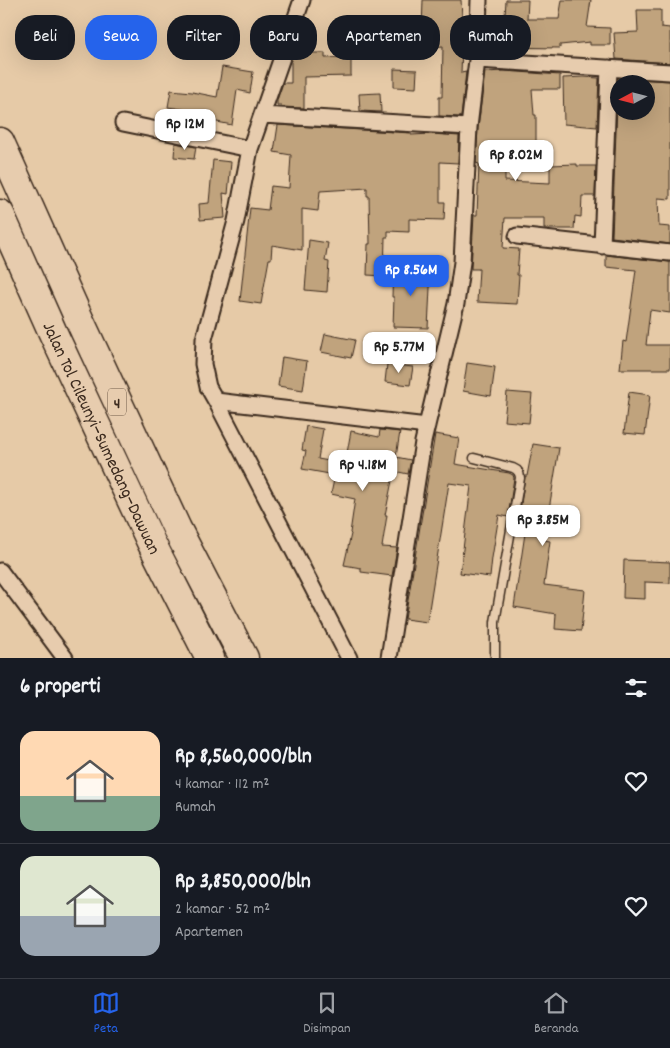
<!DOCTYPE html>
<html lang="id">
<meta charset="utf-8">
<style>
:root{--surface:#171b24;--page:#242831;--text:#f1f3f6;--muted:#9ea1a6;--line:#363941;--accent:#2563eb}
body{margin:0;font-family:Dekko,sans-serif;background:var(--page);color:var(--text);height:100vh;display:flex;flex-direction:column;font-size:19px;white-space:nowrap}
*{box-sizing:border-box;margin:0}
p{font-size:16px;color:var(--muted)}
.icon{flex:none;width:28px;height:28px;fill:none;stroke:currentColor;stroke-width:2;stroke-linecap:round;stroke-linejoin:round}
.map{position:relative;height:658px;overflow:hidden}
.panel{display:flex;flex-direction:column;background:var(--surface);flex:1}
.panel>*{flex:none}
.banner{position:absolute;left:15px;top:15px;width:640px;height:45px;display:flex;gap:10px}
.needle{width:32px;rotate:263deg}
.fabs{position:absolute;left:610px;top:75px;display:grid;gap:10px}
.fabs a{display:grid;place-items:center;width:45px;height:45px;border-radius:50%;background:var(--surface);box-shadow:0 5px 20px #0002;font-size:25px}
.price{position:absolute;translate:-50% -42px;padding:0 11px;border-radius:10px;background:#fff;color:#222;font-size:16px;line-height:32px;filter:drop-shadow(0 1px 2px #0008)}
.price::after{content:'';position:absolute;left:50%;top:30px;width:15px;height:11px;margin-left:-8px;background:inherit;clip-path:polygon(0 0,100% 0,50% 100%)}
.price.selected{background:var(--accent);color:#fff}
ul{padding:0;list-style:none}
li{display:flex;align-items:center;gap:15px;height:125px;padding:0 20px}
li+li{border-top:1px solid var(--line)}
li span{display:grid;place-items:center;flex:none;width:140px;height:100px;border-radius:15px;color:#555}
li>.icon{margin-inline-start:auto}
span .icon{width:60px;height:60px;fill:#fffc;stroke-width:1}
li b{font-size:21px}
h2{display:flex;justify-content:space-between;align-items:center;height:60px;padding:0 20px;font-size:21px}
.tag{padding:0 18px;border-radius:20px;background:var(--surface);box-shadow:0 5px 20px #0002;font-size:18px;line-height:45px}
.tag.selected{background:var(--accent);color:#fff}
.dock{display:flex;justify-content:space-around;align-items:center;height:70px;border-top:1px solid var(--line);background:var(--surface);font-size:14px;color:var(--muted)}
.dock a{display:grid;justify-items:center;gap:2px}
.dock .selected{color:var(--accent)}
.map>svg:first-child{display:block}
.building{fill:#c0a37d;stroke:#3b2a1e;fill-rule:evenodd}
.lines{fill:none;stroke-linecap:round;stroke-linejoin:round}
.service-casing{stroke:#3b2a1e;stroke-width:11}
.minor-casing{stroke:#3b2a1e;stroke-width:19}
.motorway-casing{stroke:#3b2a1e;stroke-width:31}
.service{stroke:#e7ccae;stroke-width:8}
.minor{stroke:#e7ccae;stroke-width:15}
.motorway{stroke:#e7ccae;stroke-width:28}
.labels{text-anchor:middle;stroke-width:5;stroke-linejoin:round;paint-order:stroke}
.shield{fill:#e7ccae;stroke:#6f5b49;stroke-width:1}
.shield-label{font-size:16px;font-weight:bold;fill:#3b2a1e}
.street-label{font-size:18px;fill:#3b2a1e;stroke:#e7ccae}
</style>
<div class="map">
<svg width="670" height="658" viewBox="0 0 670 658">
<rect width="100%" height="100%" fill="#e6caa7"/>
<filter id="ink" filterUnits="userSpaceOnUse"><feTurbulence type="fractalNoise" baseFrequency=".02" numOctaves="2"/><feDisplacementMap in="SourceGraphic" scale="10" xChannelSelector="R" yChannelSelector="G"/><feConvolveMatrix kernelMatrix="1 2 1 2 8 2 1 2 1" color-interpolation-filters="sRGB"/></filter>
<g filter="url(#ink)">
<path class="building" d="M423,0h38l1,17h7l-1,29h-6l-1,27 5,-1 -5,45 -22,-1v-19h3l1,-51 -23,2 -1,-18h3z
M506,0h22l-1,19h32l3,-19h29l-4,27 23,1v17h-20v-3l-30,3v3l-73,-1 1,-29h13v-2h4z
M637,10h24v17l9,1v35l-54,-4 -2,-26 24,-1z
M293,53h32v5l26,-1v19l-47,1v31l-23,-1v-2h-4v-5l6,-17h8v-24z
M222,67l31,5 -3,21 -13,-3 -5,35 -20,-4v-2l-25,-5 1,-4 -20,-3 3,-17 21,2 25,5z
M394,69l23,1 -1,18 -22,-1z
M504,71l56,4v14h-28l2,26h2v28h-31v38l45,2v-18l27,-1v2h19l-1,30h-13l-1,21 -6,-1 -1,13h-30v-11h-39l-2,30 16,1 -2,26h2l-2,29 -40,-2 2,-33h-8l3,-54h3l2,-51 -3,-1 2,-35 7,-56z
M584,77l15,1 -2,49 -33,-3 -1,-46z
M618,78l52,3v118l-12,-1 1,28 11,1v17l-58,-7zM619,84h27v27h-27z
M380,93l1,19 -21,-1 -1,-17z
M278,125l133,8v2l21,-1 27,2 -1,27 -18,-1v40h5l-1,18 -35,-1v13l-21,-1v6h-3l-1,39 -17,-1 1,-31h2l-1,-48h-2v-8l-47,3 -2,20 -16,-2v41l-30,-5 -1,14h-2l-8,45 -21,-3 10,-93 18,2 3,-24 18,2 2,-33 -17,-3z
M175,143l21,4 -2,12 -20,-2z
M213,160l18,2 -3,32 -5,-1 2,25 -25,2 -1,-16 10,-1z
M309,240l19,3 -3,18 4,1 -2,30 -22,-2z
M606,255l64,7v51l-20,-3 -4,35h24v24h-50l3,-28 3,1 10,-72 -30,-3z
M393,267l38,1 -3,60 -35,-1 1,-30h-2z
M325,334l30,6 -4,18 -30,-6z
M282,357l25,4 -4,29 -25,-4z
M467,363l28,4 -4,29 -28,-5z
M387,364l26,3 -3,18 -25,-3z
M507,392l25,2 -3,29 -25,-2z
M629,392l21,3 -5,40 -21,-2z
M306,426l17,3 -5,30 27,5 6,-33 28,6 1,-7 20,2 -4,25 15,3 -3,14 -14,-3 -9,44h2l-5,32 15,1 -5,28 -31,-4v-4l-17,-3 7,-31 -1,-1 5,-34 -24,-5 4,-19 -33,-6 4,-18 -4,-1z
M435,434l24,4 -4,26 54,9 4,2 1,3 -6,39 -9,-2 -7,43 -2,19 -30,-4 11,-87 -22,-3 -22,139 -22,-3z
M533,444l26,4 -15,92 6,1 -6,44 41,5 -4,41 -26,-2 1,-15 -42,-7 13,-87 -8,-2 6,-42h2z
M624,560l46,2v21l-25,-1v17l-22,-1z"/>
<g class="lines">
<g class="service-casing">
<path id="service" d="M474,458l39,10c5,2 7,5 7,10l-25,144v36"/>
</g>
<g class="minor-casing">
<path id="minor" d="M302,0l-52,149 -14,72 -32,118 -1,25 5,23 8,14 133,257
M477,60l193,12
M262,115l207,12
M123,123l127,26
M517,236l153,17
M602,246l7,-178
M216,401l211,25
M0,571l65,87
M389,658l34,-216 33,-138 6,-42 7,-135 8,-67 2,-60"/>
</g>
<g class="motorway-casing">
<g id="motorway">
<path d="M0,142l80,179 97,208 67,129"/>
<path id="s1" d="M0,214l53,119 98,209 59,116"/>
</g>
</g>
<use href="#service" class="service"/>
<use href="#minor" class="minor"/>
<use href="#motorway" class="motorway"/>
</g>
</g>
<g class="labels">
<rect class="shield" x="108" y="388.5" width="18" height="27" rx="4"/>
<g class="shield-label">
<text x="117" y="408">4</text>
</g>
<g class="street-label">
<text dy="6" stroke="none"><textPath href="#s1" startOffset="246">Jalan Tol Cileunyi–Sumedang–Dawuan</textPath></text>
</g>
</g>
</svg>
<div class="fabs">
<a><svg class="needle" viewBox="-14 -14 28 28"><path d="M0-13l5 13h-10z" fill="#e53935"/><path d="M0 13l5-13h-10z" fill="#9ea1a6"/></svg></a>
</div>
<b class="price" style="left:185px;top:151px">Rp 12M</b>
<b class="price" style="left:516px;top:182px">Rp 8.02M</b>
<b class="price selected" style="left:411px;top:297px">Rp 8.56M</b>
<b class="price" style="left:399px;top:374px">Rp 5.77M</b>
<b class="price" style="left:363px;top:492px">Rp 4.18M</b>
<b class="price" style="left:543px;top:547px">Rp 3.85M</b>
<div class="banner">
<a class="tag">Beli</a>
<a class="tag selected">Sewa</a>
<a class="tag">Filter</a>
<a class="tag">Baru</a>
<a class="tag">Apartemen</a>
<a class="tag">Rumah</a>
</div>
</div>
<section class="panel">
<h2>6 properti<svg class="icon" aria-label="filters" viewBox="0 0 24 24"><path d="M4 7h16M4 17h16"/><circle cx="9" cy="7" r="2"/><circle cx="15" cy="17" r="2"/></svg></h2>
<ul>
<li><span style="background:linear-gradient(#ffd9b3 65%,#7fa58c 0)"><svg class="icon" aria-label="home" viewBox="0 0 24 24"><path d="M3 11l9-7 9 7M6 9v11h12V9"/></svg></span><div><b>Rp 8,560,000/bln</b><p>4 kamar · 112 m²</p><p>Rumah</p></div><svg class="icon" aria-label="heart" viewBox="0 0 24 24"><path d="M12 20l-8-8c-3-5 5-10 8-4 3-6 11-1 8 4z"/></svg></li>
<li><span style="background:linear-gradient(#dfe7d0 60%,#9aa5b1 0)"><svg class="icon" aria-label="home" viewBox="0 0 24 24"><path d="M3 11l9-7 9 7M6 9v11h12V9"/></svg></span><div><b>Rp 3,850,000/bln</b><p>2 kamar · 52 m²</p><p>Apartemen</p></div><svg class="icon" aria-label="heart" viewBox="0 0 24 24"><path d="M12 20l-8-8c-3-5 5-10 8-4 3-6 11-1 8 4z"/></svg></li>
</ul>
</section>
<nav class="dock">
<a class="selected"><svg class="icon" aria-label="map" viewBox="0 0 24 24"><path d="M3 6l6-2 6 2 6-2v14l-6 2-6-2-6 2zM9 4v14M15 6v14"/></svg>Peta</a>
<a><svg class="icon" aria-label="saved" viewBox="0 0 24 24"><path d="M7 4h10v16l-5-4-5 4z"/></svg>Disimpan</a>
<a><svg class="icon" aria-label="home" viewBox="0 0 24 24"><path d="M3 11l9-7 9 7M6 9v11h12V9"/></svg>Beranda</a>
</nav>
